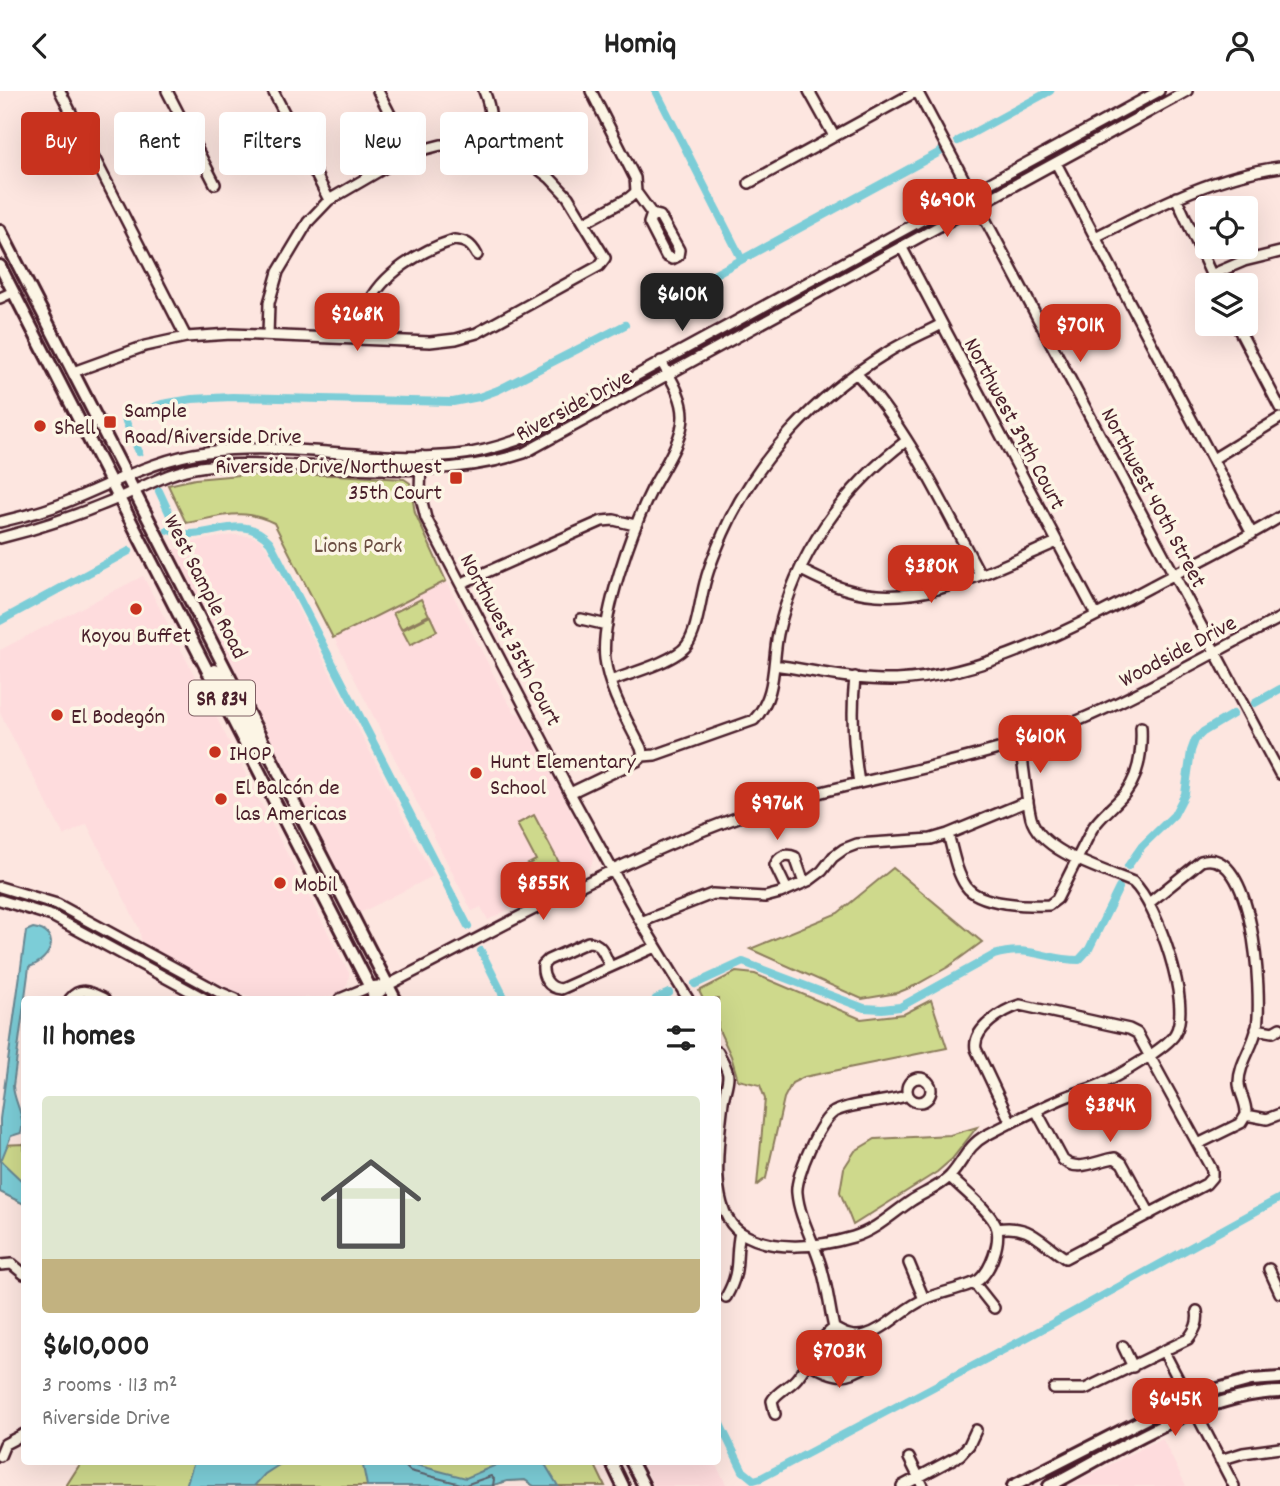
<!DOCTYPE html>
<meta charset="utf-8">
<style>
:root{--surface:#fff;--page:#f6f6f6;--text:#222;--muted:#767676;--accent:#c8321e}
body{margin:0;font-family:Dekko,sans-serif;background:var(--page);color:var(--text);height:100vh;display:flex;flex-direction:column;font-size:26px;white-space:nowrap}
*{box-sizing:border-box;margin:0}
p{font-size:23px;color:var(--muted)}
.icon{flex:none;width:38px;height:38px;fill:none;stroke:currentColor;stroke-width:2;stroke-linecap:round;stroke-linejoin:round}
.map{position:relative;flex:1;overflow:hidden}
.panel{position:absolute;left:21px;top:905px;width:700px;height:469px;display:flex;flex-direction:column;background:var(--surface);border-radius:7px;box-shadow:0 7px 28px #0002}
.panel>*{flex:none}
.top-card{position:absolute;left:21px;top:21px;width:700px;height:63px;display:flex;gap:14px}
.fabs{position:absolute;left:1195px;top:105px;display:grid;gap:14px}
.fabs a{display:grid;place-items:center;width:63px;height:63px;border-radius:7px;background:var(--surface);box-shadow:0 7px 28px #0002;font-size:35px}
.price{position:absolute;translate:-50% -60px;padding:0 16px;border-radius:14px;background:var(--accent);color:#fff;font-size:23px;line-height:46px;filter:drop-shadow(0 2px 4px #0008)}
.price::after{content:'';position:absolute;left:50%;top:42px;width:21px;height:16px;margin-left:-10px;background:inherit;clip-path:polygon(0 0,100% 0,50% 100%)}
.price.selected{background:#222;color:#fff}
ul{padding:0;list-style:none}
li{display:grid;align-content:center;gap:14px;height:371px;padding:0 21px}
li span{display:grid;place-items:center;height:217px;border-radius:7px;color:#555}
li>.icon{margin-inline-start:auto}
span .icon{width:126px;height:126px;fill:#fffc;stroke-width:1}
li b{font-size:30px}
h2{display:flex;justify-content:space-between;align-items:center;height:84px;padding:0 21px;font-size:30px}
.pill{padding:0 24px;border-radius:7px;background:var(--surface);box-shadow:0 7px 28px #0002;font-size:24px;line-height:63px}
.pill.selected{background:var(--accent);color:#fff}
header{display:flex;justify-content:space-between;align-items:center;height:91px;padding:0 21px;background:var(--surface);font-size:32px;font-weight:700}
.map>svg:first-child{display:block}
.built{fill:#fedcdd}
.green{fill:#ced98c;stroke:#8c7c5c;stroke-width:2}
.water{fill:#7ccdd7;stroke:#688792;stroke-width:2}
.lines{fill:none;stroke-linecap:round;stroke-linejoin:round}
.shore{stroke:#5e6570;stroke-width:2}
.canal{stroke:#7ccdd7;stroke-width:8}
.minor-casing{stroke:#4a1f2b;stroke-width:14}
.major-casing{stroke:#4a1f2b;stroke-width:16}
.minor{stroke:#fcf5e5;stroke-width:9}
.major{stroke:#fcf5e5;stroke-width:10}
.poi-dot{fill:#c8321e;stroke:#fcf5e5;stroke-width:2.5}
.labels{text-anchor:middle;stroke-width:7;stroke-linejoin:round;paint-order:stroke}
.shield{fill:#fcf5e5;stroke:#7f5f63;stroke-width:2}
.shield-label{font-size:21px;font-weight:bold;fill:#4a1f2b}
.street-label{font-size:23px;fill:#4a1f2b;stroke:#fcf5e5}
.poi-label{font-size:23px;fill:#4a1f2b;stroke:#fcf5e5;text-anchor:start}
.park-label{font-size:23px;fill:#6b4e43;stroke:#fcf5e5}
</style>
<header><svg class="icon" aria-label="back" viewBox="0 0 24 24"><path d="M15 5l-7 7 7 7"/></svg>Homiq<svg class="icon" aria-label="person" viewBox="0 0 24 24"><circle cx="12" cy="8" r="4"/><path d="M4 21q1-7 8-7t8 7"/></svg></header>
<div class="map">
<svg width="1280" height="1395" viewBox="0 0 1280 1395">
<rect width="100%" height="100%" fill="#fde6e0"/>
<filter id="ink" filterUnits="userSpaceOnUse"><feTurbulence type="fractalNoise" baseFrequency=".0143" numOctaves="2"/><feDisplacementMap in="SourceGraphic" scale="14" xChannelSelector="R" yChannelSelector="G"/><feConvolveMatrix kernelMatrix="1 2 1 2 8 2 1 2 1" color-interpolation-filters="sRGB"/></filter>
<g filter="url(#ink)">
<path class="built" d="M233,444l18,1 8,3 8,9 166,328 -73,37 -186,-363 22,-9z
M143,485l206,397 -1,9 -4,8 -15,7 -74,2 -23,-9 -90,-46 -3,-16 -52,-104 -23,12 -64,-123v-63z
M446,490l59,116 10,16 5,1 74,141 -3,11 -103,54 -7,-13 -9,4 -13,-25 -125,-248z
M1162,1347l24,48h-117l13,-7z
M641,1370h73l13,25h-73z"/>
<path class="green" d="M239,384h96l69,4 6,4 5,30 31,68 -113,57 -59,-115c-32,-16 -54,-6 -88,0l-18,-38 27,-6z
M421,508l8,16 -28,14 -8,-16z
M430,525l7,15 -27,14 -8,-15z
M534,724l31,59 -47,25 -12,-23 30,-16 -19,-36z
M893,777l89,74 -34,25 -34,19 -17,7 -35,6 -112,-50 88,-36z
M736,881l19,2 106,45 43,-5 27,-14 16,48 -143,29 -12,6 -8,15 -18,80 -9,7 8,-86 -5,-14 -22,-5 -7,-24 -13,-28v-29h-15l-4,-8z
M977,1036l-25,32 -15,13 -84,53 -13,-33 4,-24 11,-17 20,-12 75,-4z
M24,1053v60l-24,-12v-47z
M82,1370h511l12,25h-71l-9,-6 -18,1 -17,5h-424z"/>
<path class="water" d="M33,837c30,4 18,32 -4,39l-16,119c1,17 13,30 8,47l-10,3 -10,25 23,22v21l-24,-12v-73l26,-188z
M194,1370h91l-20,13 -11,12h-68z
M362,1370h39l65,17 37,-16 36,-1 7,5 12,20h-24l-9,-6 -18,1 -17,5h-123z"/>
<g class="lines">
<path class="shore" d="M405,1370l1,6 4,4 55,14 26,-9 3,3 -1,7"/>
<path class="canal" d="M656,0l85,167
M958,50l92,-50
M647,220l293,-159
M139,361l-15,-35 38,-13 30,-5 40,-2 221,5 26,-5 19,-7 127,-65
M159,400l19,41
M168,439c6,1 11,3 17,4 32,2 59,-21 85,8l198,384
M0,530l129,-70
M1255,612l25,-14
M1128,775l14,-20 32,-31 11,-21 6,-43 4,-11 8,-8 30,-18
M481,860l24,48
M695,893l48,-22 121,46 18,1 18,-2 94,-52c34,-11 52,5 85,5l10,-11 30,-61
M656,908l13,-6
M718,1329l25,51 11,9 7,-2 263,-139 256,-141"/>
<g class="minor-casing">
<path id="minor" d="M60,0l126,246
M167,0l48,93
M273,0l56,109
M378,0l32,62
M809,0l25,45
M917,0l363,683
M1056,72l196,371
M749,92l168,-92
M636,101l16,22 8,2 19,34 -1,6 -6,3 -6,-3 -17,-33 3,-9
M1176,106l40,88
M585,131l44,-24 7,-6 -1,-14 -44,-87
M1095,146c60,-30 118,-61 185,-70
M902,157l194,367
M1211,184l33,-14 36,-9
M0,207l13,-6
M1236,233l44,84
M268,244l1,-32 9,-31 30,-50 21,-22 81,-47 31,-8 47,1
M363,247c1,-10 1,-23 5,-32 13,-32 54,-56 86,-66 12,1 17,4 23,15
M73,281l72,-26 41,-9 45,-3 199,8 26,-3 21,-6 122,-67 6,-8 -37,-61 -18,-19 -17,-13 -17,-9 -28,-10c4,-20 4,-36 -4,-55
M856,282c53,56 87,133 124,201
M421,365l-1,38 6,24 144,275 71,129 47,77
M1213,368l67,-41
M0,431c19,-5 38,-9 56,-16 51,-19 96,-47 150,-54 83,-11 168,11 250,3 22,-2 42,-8 62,-15l641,-349
M0,447c40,-10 78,-23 116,-39 28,-12 54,-28 84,-32 25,-4 50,-2 75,-2 83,2 169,14 249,-12l663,-362
M801,479c14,7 29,15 44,19 72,23 148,-20 212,-47
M462,492l140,-62 12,-1 21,5
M581,528l26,6
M775,574c40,6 81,16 121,15 89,-4 181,-54 258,-95 42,-22 85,-43 126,-68
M855,586c-4,37 -2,69 4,106
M610,590c19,-7 66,-20 77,-36 11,-15 13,-47 19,-66 4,-15 11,-31 17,-45 33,-75 93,-138 162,-180 18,-12 38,-20 57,-30
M643,665l-2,-8c-14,-28 -32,-57 -36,-89 -5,-42 28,-132 47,-170 11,-21 31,-49 31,-73 0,-20 -13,-38 -22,-55
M570,702l67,-32 6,-5 12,-1 99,-35c23,-25 18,-55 24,-86 17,-79 65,-145 128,-193
M948,743c5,17 8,38 18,52 13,19 62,20 83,19l8,-6 35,-70c9,-14 24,-24 34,-37 14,-18 16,-44 15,-65
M0,796l57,17 162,88 17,7
M787,799l-12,-25c4,-9 11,-12 20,-8l9,26
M0,809l52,16 153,83
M1149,812l52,-42c53,-17 61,133 56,166 -3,19 -19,38 -18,57 1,11 8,19 7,31
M641,831l71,-28 53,3 15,-4 30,-13 12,-9 11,-14 11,-8 13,-5 74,-5 17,-5 80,-33
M610,876c-5,-11 -8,-25 -22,-25l-40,18 -5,5c-1,12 5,23 18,24l94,-42
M70,908c11,-13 20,-7 34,0
M340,908l29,-12 19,-2
M372,908l16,-14c114,-58 227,-123 348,-167 91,-34 189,-45 282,-75 92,-29 176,-81 262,-125
M1256,938l17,3 7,-4
M718,961c3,7 10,16 10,24 0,8 -4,18 -5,26 -4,36 -16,107 17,130 32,21 79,15 113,5 23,-7 39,-23 58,-36 12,-8 31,-15 40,-26 12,-13 17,-30 34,-39 25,-13 51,-26 76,-37 13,-6 27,-9 40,-15 15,-7 66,-36 74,-50 18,-29 -18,-130 -42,-152 -29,-12 -93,-30 -102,-64 -6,-25 -6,-50 -12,-75
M907 999a12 12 0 1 1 24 0a12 12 0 1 1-24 0Z
M908,1004c-23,9 -51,6 -74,17 -14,8 -39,65 -37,81 2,23 15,45 22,67 8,22 10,46 15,68 10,6 19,10 31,7 22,-6 38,-27 60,-36 12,-6 49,-13 55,-20 11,-10 20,-35 17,-50 -3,-15 -36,-41 -47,-52
M1037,1021l26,48c15,13 35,0 52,-2l7,5 28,51
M1198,1053l43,-21 5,-8 21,4 13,-5
M997,1138c33,-6 43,13 68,29l141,-74 6,-7v-7l-75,-137 -8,-4 -109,-24c-17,5 -48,24 -44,44l35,74
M909,1172l15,36
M0,1174l12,-1 12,10
M1269,1178l11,24
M975,1193l19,24
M726,1206c16,-28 8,-37 14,-65
M1123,1255l10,21
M1164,1261l70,134
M807,1271c25,14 36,20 62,2
M1054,1298h31l103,-50c7,-9 11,-16 9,-28
M775,1323l-3,-13c5,-10 18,-14 25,-23 16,-19 14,-32 37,-50
M0,1365l5,-12 19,-10
M909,1367l14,28
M1220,1369l23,-7 37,-5
M902,1395l58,-31 9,-10 7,-15"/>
</g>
<g class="major-casing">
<path id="major" d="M0,139l395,769
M0,175l376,733
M215,579l14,25 13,6
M225,613l13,6 19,35
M611,1370l12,25
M631,1370l13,25
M1013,1395l175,-89 63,-17 29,-2
M1049,1395c67,-35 155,-93 231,-94"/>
</g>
<use href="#minor" class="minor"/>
<use href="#major" class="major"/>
</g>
</g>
<g class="poi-dot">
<rect x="103" y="324" width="14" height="14" rx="3.5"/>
<circle cx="40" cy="335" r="7"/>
<rect x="449" y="380" width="14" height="14" rx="3.5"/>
<circle cx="136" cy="518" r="7"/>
<circle cx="57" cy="624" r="7"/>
<circle cx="215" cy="661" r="7"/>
<circle cx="476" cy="682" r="7"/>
<circle cx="221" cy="708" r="7"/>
<circle cx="280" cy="792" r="7"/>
</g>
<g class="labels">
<rect class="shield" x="189" y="589.5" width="66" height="35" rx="5"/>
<g class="shield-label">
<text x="222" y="614">SR 834</text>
</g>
<g class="street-label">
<text transform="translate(573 313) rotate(-28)" y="8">Riverside Drive</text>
<text transform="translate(1016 332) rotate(62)" y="8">Northwest 39th Court</text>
<text transform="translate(1155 406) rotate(62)" y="8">Northwest 40th Street</text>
<text transform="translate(207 495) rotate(63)" y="8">West Sample Road</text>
<text transform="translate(512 548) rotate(62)" y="8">Northwest 35th Court</text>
<text transform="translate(1177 559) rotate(-28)" y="8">Woodside Drive</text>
</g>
<g class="poi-label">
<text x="124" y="326">Sample<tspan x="124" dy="26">Road/Riverside Drive</tspan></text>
<text x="54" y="343">Shell</text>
<text x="442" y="382" text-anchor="end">Riverside Drive/Northwest<tspan x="442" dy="26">35th Court</tspan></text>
<text x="136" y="551" text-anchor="middle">Koyou Buffet</text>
<text x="71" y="632">El Bodegón</text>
<text x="229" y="669">IHOP</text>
<text x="490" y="677">Hunt Elementary<tspan x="490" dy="26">School</tspan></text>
<text x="235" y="703">El Balcón de<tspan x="235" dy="26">las Americas</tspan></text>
<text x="294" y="800">Mobil</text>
</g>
<g class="park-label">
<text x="358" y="461">Lions Park</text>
</g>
</g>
</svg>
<div class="fabs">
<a><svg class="icon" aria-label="locate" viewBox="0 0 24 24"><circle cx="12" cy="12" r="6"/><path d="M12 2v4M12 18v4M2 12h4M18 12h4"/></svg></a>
<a><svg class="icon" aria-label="layers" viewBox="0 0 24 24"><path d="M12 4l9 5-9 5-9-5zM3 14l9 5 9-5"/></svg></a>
</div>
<b class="price" style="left:947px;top:148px">$690K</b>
<b class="price selected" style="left:682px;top:242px">$610K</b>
<b class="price" style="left:357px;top:262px">$268K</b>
<b class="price" style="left:1080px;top:273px">$701K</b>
<b class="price" style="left:931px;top:514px">$380K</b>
<b class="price" style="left:1040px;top:684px">$610K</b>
<b class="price" style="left:777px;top:751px">$976K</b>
<b class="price" style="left:543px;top:831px">$855K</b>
<b class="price" style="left:1110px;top:1053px">$384K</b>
<b class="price" style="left:839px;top:1299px">$703K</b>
<b class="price" style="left:1175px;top:1347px">$645K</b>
<div class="top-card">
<a class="pill selected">Buy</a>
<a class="pill">Rent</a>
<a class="pill">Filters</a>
<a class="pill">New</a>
<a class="pill">Apartment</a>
</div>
<section class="panel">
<h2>11 homes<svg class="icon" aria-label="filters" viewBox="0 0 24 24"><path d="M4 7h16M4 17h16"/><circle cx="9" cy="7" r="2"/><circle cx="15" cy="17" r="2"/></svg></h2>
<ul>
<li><span style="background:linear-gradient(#dfe7d0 75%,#c2b280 0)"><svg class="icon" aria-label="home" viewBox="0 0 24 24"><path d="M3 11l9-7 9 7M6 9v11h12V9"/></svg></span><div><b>$610,000</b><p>3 rooms · 113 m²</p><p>Riverside Drive</p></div></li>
</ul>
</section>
</div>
